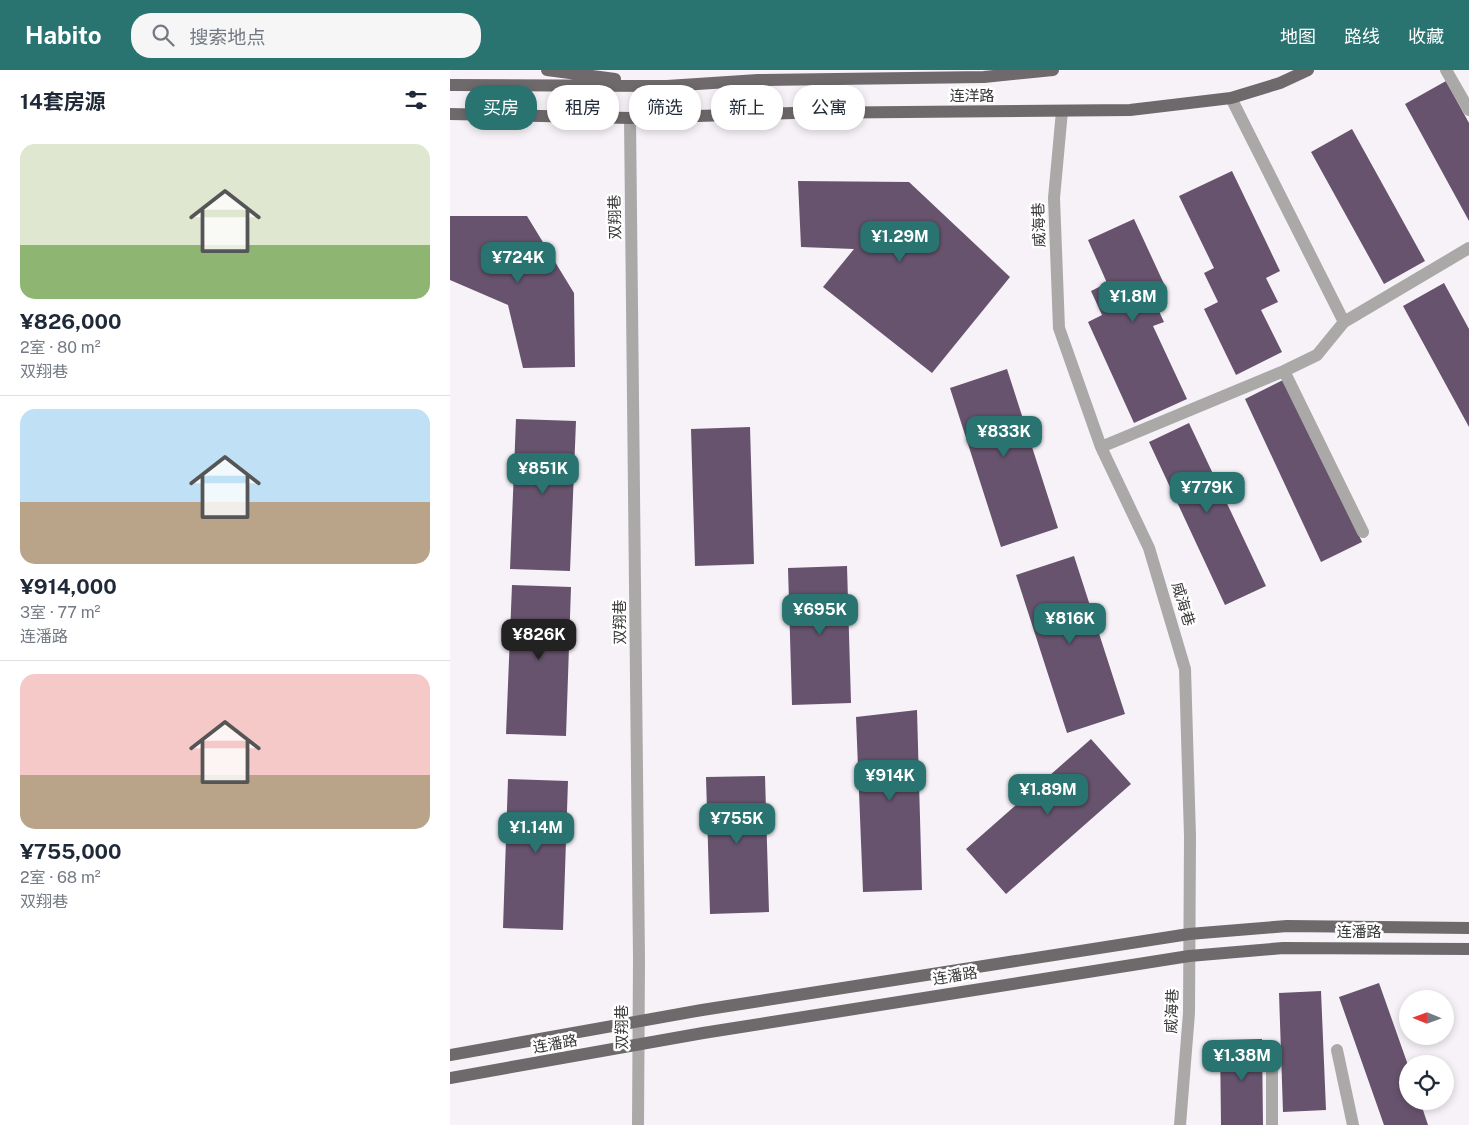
<!DOCTYPE html>
<html lang="zh">
<meta charset="utf-8">
<style>
:root{--surface:#fff;--page:#f6f6f7;--text:#1f2937;--muted:#747a83;--line:#e0e1e3;--accent:#297371}
body{margin:0;font-family:"Public Sans","Noto Sans SC",sans-serif;background:var(--page);color:var(--text);height:100vh;display:flex;flex-direction:column;font-size:19px;white-space:nowrap}
*{box-sizing:border-box;margin:0}
p{font-size:16px;color:var(--muted)}
.icon{flex:none;width:28px;height:28px;fill:none;stroke:currentColor;stroke-width:2;stroke-linecap:round;stroke-linejoin:round}
.map{position:relative;flex:1;overflow:hidden}
.side{display:flex;flex-direction:column;background:var(--surface);width:450px}
.side>*{flex:none}
.hud{position:absolute;left:15px;top:15px;width:475px;height:45px;display:flex;gap:10px}
.needle{width:32px;rotate:271deg}
.tools{position:absolute;left:949px;top:920px;display:grid;gap:10px}
.tools a{display:grid;place-items:center;width:55px;height:55px;border-radius:50%;background:var(--surface);box-shadow:0 2px 8px #0003;font-size:25px}
.price{position:absolute;translate:-50% -42px;padding:0 11px;border-radius:10px;background:var(--accent);color:#fff;font-size:16px;line-height:32px;filter:drop-shadow(0 1px 2px #0008)}
.price::after{content:'';position:absolute;left:50%;top:30px;width:15px;height:11px;margin-left:-8px;background:inherit;clip-path:polygon(0 0,100% 0,50% 100%)}
.price.current{background:#222;color:#fff}
ul{padding:0;list-style:none}
li{display:grid;align-content:center;gap:10px;height:265px;padding:0 20px}
li+li{border-top:1px solid var(--line)}
li span{display:grid;place-items:center;height:155px;border-radius:15px;color:#555}
li>.icon{margin-inline-start:auto}
span .icon{width:90px;height:90px;fill:#fffc;stroke-width:1}
li b{font-size:21px}
h2{display:flex;justify-content:space-between;align-items:center;height:60px;padding:0 20px;font-size:21px}
.pill{padding:0 18px;border-radius:20px;background:var(--surface);box-shadow:0 2px 8px #0003;font-size:18px;line-height:45px}
.pill.current{background:var(--accent);color:#fff}
header{display:flex;align-items:center;gap:30px;box-sizing:border-box;height:70px;padding:0 25px;background:var(--accent);color:#fff}
header strong{font-size:24px}
nav{display:flex;gap:28px;margin-inline-start:auto;font-size:18px}
.search{width:350px;height:45px;background:var(--page);display:flex;align-items:center;gap:12px;box-sizing:border-box;padding:0 18px;border-radius:20px;color:var(--muted);font-size:19px}
main{display:flex;flex:1;min-height:0}
.map>svg:first-child{display:block}
.building{fill:#67536d}
.lines{fill:none;stroke-linecap:round;stroke-linejoin:round}
.minor{stroke:#aba8a8;stroke-width:12}
.major{stroke:#6e696a;stroke-width:12}
.labels{text-anchor:middle;stroke-width:5;stroke-linejoin:round;paint-order:stroke}
.street-label{font-size:15px;fill:#3a393a;stroke:#fff}
</style>
<header>
<strong>Habito</strong>
<div class="search"><svg class="icon" aria-label="search" viewBox="0 0 24 24"><circle cx="10" cy="10" r="6"/><path d="M15 15l6 6"/></svg>搜索地点</div>
<nav><a>地图</a><a>路线</a><a>收藏</a></nav>
</header>
<main>
<section class="side">
<h2>14套房源<svg class="icon" aria-label="filters" viewBox="0 0 24 24"><path d="M4 7h16M4 17h16"/><circle cx="9" cy="7" r="2"/><circle cx="15" cy="17" r="2"/></svg></h2>
<ul>
<li><span style="background:linear-gradient(#dfe7d0 65%,#8fb573 0)"><svg class="icon" aria-label="home" viewBox="0 0 24 24"><path d="M3 11l9-7 9 7M6 9v11h12V9"/></svg></span><div><b>¥826,000</b><p>2室 · 80 m²</p><p>双翔巷</p></div></li>
<li><span style="background:linear-gradient(#bfe0f5 60%,#b9a48a 0)"><svg class="icon" aria-label="home" viewBox="0 0 24 24"><path d="M3 11l9-7 9 7M6 9v11h12V9"/></svg></span><div><b>¥914,000</b><p>3室 · 77 m²</p><p>连潘路</p></div></li>
<li><span style="background:linear-gradient(#f6c9c9 65%,#b9a48a 0)"><svg class="icon" aria-label="home" viewBox="0 0 24 24"><path d="M3 11l9-7 9 7M6 9v11h12V9"/></svg></span><div><b>¥755,000</b><p>2室 · 68 m²</p><p>双翔巷</p></div></li>
</ul>
</section>
<div class="map">
<svg width="1019" height="1055" viewBox="0 0 1019 1055">
<rect width="100%" height="100%" fill="#f6f2f7"/>
<path class="building" d="M996,11l23,42v98l-64,-117z
M902,59l73,132 -41,23 -73,-132z
M782,101l48,100 -14,7 12,24 -17,8 21,42 -46,23 -32,-66 14,-7 -14,-29 10,-5 -35,-72z
M348,111l111,1 101,95 -78,96 -109,-86 31,-38 -53,-2z
M0,146h77l47,77 1,74 -52,1 -15,-63 -58,-25z
M684,149l31,67 -15,6 14,30 -11,4 34,73 -53,24 -46,-101 14,-7 -11,-24 16,-8 -19,-43z
M994,213l25,46v98l-66,-121z
M557,299l51,159 -57,19 -51,-159z
M835,309l77,163 -41,20 -76,-163z
M66,349l60,2 -6,150 -60,-2z
M739,353l77,163 -41,19 -76,-163z
M300,357l4,137 -59,2 -4,-137z
M624,486l51,158 -58,19 -51,-158z
M397,496l4,137 -59,2 -4,-137z
M62,515l59,2 -5,149 -60,-2z
M467,640l5,180 -59,2 -7,-175z
M641,669l40,45 -125,110 -40,-45z
M315,706l4,136 -59,2 -4,-137z
M58,709l60,2 -5,149 -60,-2z
M929,913l29,82v36h12l8,24h-44l-45,-128z
M871,921l5,119 -43,2 -4,-119z
M812,969l1,86h-42l-1,-85z"/>
<g class="lines">
<path class="minor" d="M996,0l23,40
M612,41l-8,87 5,130 42,119 48,101 36,121 5,167 -1,177 -9,112
M180,48l9,841 -1,166
M894,252l125,-74
M834,301l79,161
M651,377l183,-76 33,-16 27,-33 -113,-224
M887,980l16,75
M822,983v72"/>
<path class="major" d="M97,0l68,9
M0,15l217,1 91,-6 226,-3 69,-7
M0,44l180,4 163,-5 337,-3 101,-12 49,-15 28,-13
M0,985l252,-45 487,-76 98,-8 182,2
M0,1008l253,-45 486,-77 94,-8 186,1"/>
</g>
<g class="labels">
<g class="street-label">
<text x="522" y="31">连洋路</text>
<text transform="translate(165 147) rotate(-91)" y="5">双翔巷</text>
<text transform="translate(589 155) rotate(-92)" y="5">威海巷</text>
<text transform="translate(733 534) rotate(73)" y="5">威海巷</text>
<text transform="translate(170 552) rotate(-90)" y="5">双翔巷</text>
<text x="909" y="867">连潘路</text>
<text transform="translate(505 906) rotate(-9)" y="5">连潘路</text>
<text transform="translate(722 941) rotate(-88)" y="5">威海巷</text>
<text transform="translate(172 957) rotate(-90)" y="5">双翔巷</text>
<text transform="translate(105 974) rotate(-10)" y="5">连潘路</text>
</g>
</g>
</svg>
<div class="tools">
<a><svg class="needle" viewBox="-14 -14 28 28"><path d="M0-13l5 13h-10z" fill="#e53935"/><path d="M0 13l5-13h-10z" fill="#747a83"/></svg></a>
<a><svg class="icon" aria-label="locate" viewBox="0 0 24 24"><circle cx="12" cy="12" r="6"/><path d="M12 2v4M12 18v4M2 12h4M18 12h4"/></svg></a>
</div>
<b class="price" style="left:450px;top:193px">¥1.29M</b>
<b class="price" style="left:68px;top:214px">¥724K</b>
<b class="price" style="left:683px;top:253px">¥1.8M</b>
<b class="price" style="left:554px;top:388px">¥833K</b>
<b class="price" style="left:93px;top:425px">¥851K</b>
<b class="price" style="left:757px;top:444px">¥779K</b>
<b class="price" style="left:370px;top:566px">¥695K</b>
<b class="price" style="left:620px;top:575px">¥816K</b>
<b class="price current" style="left:89px;top:591px">¥826K</b>
<b class="price" style="left:440px;top:732px">¥914K</b>
<b class="price" style="left:598px;top:746px">¥1.89M</b>
<b class="price" style="left:287px;top:775px">¥755K</b>
<b class="price" style="left:86px;top:784px">¥1.14M</b>
<b class="price" style="left:792px;top:1012px">¥1.38M</b>
<div class="hud">
<a class="pill current">买房</a>
<a class="pill">租房</a>
<a class="pill">筛选</a>
<a class="pill">新上</a>
<a class="pill">公寓</a>
</div>
</div>
</main>
